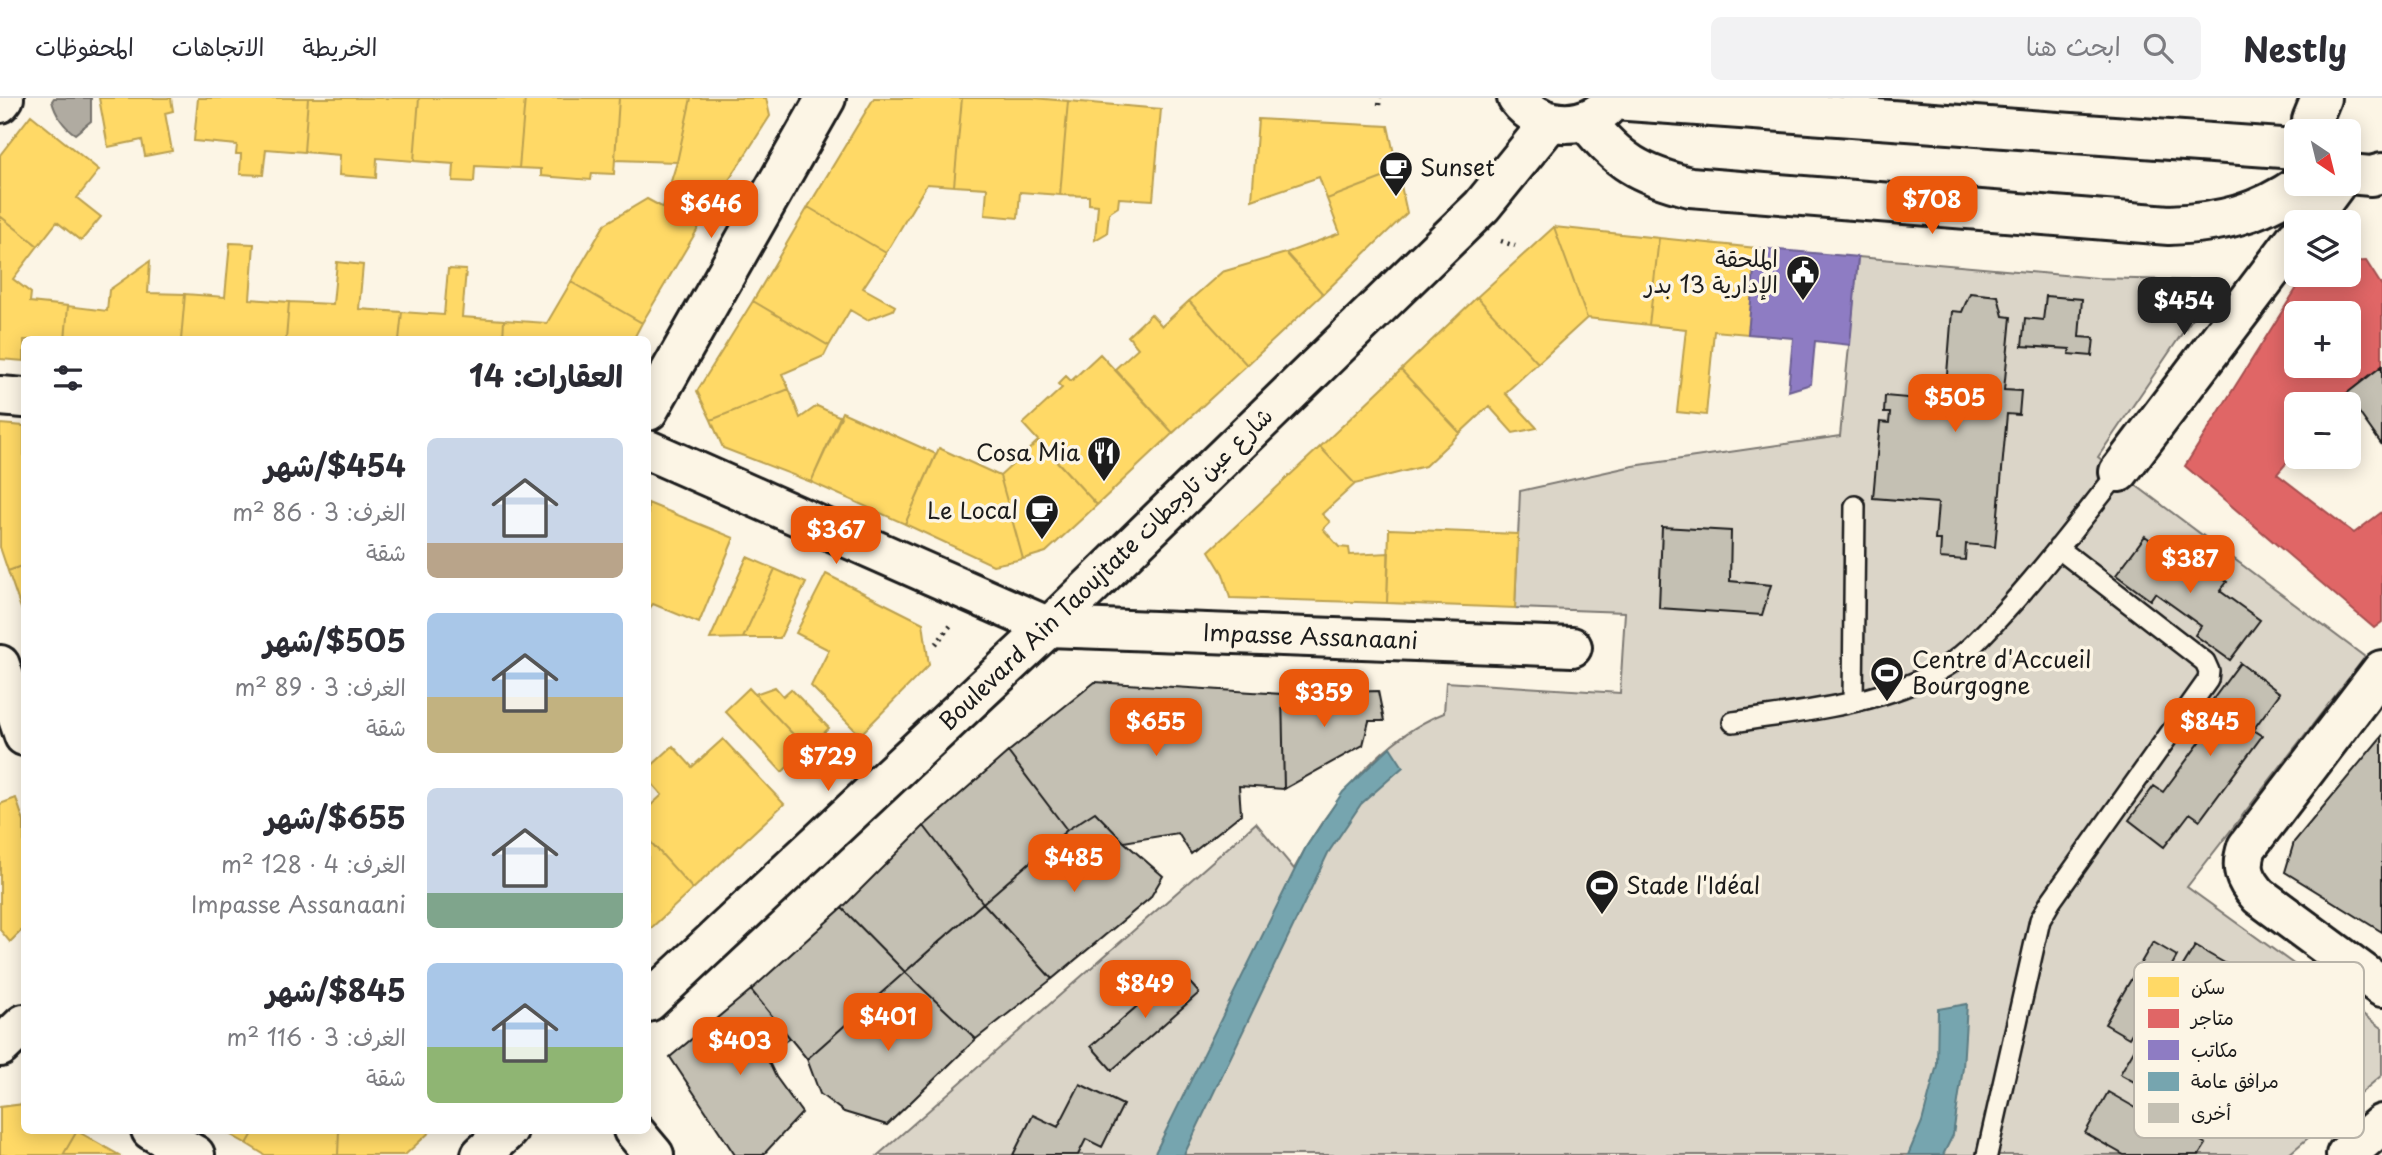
<!DOCTYPE html>
<html lang="ar">
<meta charset="utf-8">
<style>
:root{--surface:#fff;--page:#f2f2f3;--text:#2b2b33;--muted:#7c7c81;--line:#e1e1e2;--accent:#ea580c}
body{margin:0;font-family:"Playpen Sans","Playpen Sans Arabic",sans-serif;background:var(--page);color:var(--text);direction:rtl;height:100vh;display:flex;flex-direction:column;font-size:26px;white-space:nowrap}
*{box-sizing:border-box;margin:0}
p{font-size:23px;color:var(--muted)}
.icon{flex:none;width:38px;height:38px;fill:none;stroke:currentColor;stroke-width:2;stroke-linecap:round;stroke-linejoin:round}
.map{position:relative;flex:1;overflow:hidden;direction:ltr}
.details{position:absolute;left:21px;top:238px;width:630px;height:798px;display:flex;flex-direction:column;background:var(--surface);border-radius:10px;box-shadow:0 4px 18px #0003;direction:rtl}
.details>*{flex:none}
.needle{width:46px;rotate:145deg}
.controls{position:absolute;left:2284px;top:21px;display:grid;gap:14px}
.controls a{display:grid;place-items:center;width:77px;height:77px;border-radius:10px;background:var(--surface);box-shadow:0 4px 18px #0003;font-size:35px}
.price{position:absolute;translate:-50% -60px;padding:0 16px;border-radius:14px;background:var(--accent);color:#fff;font-size:23px;line-height:46px;filter:drop-shadow(0 2px 4px #0008)}
.price::after{content:'';position:absolute;left:50%;top:42px;width:21px;height:16px;margin-left:-10px;background:inherit;clip-path:polygon(0 0,100% 0,50% 100%)}
.price.selected{background:#222;color:#fff}
ul{padding:0;list-style:none}
li{display:flex;align-items:center;gap:21px;height:175px;padding:0 28px}
li span{display:grid;place-items:center;flex:none;width:196px;height:140px;border-radius:10px;color:#555}
li>.icon{margin-inline-start:auto}
span .icon{width:84px;height:84px;fill:#fffc;stroke-width:1}
li b{font-size:30px}
h2{display:flex;justify-content:space-between;align-items:center;height:84px;padding:0 28px;font-size:30px}
header{display:flex;align-items:center;gap:42px;box-sizing:border-box;height:98px;padding:0 35px;background:var(--surface);border-bottom:2px solid var(--line)}
header strong{font-size:33px}
nav{display:flex;gap:38px;margin-inline-start:auto;font-size:24px}
.search{width:490px;height:63px;background:var(--page);display:flex;align-items:center;gap:18px;box-sizing:border-box;padding:0 24px;border-radius:10px;color:var(--muted);font-size:26px}
.map>svg:first-child{display:block}
.green{fill:#dbd5c8;stroke:#7c7872;stroke-width:2}
.water{fill:#b0aba1;stroke:#75726c;stroke-width:2}
.homes{fill:#ffd966;stroke:#bba050;stroke-width:2}
.shops{fill:#e06666;stroke:#a55050;stroke-width:2;fill-rule:evenodd}
.offices{fill:#8e7cc3;stroke:#6c5f91;stroke-width:2}
.public{fill:#76a5af;stroke:#5b7c83;stroke-width:2}
.building{fill:#c4c0b3;stroke:#1c1c1c;stroke-width:2;fill-rule:evenodd}
.lines{fill:none;stroke-linecap:round;stroke-linejoin:round}
.service-casing{stroke:#1c1c1c;stroke-width:24}
.minor-casing{stroke:#1c1c1c;stroke-width:44}
.secondary-casing{stroke:#1c1c1c;stroke-width:44}
.path{stroke:#1c1c1c;stroke-width:4.5;stroke-dasharray:2 5;stroke-linecap:butt}
.service{stroke:#fcf5e5;stroke-width:19}
.minor{stroke:#fcf5e5;stroke-width:38}
.secondary{stroke:#fcf5e5;stroke-width:38}
.labels{text-anchor:middle;stroke-width:7;stroke-linejoin:round;paint-order:stroke}
.poi-label{font-size:23px;fill:#1c1c1c;stroke:#fcf5e5;text-anchor:start}
.street-label{font-size:23px;fill:#1c1c1c;stroke:#fcf5e5}
.key{fill:#fcf5e5;stroke:#b9b4a9;stroke-width:2}
.key-label{font-size:19px;fill:#1c1c1c}
</style>
<header>
<strong>Nestly</strong>
<div class="search"><svg class="icon" aria-label="search" viewBox="0 0 24 24"><circle cx="10" cy="10" r="6"/><path d="M15 15l6 6"/></svg>ابحث هنا</div>
<nav><a>الخريطة</a><a>الاتجاهات</a><a>المحفوظات</a></nav>
</header>
<div class="map">
<svg width="2382" height="1057" viewBox="0 0 2382 1057">
<rect width="100%" height="100%" fill="#fcf5e5"/>
<filter id="ink" filterUnits="userSpaceOnUse"><feTurbulence type="fractalNoise" baseFrequency=".0143" numOctaves="2"/><feDisplacementMap in="SourceGraphic" scale="14" xChannelSelector="R" yChannelSelector="G"/><feConvolveMatrix kernelMatrix="1 2 1 2 8 2 1 2 1" color-interpolation-filters="sRGB"/></filter>
<g filter="url(#ink)">
<path class="green" d="M1858,159l239,21 116,3 2,3 -2,4 -115,169 267,200 -178,230 195,141v47l-94,80h-1410l378,-332 38,46c31,-59 86,-131 150,-156l2,-31 174,11 5,-81 -110,-4 5,-117 113,-25 207,-30z"/>
<path class="water" d="M54,0h37v23l-16,13c-11,-7 -20,-20 -23,-33z"/>
<path class="homes" d="M99,0h72l2,13 -8,2 7,38 -27,5 -3,-16 -34,7z
M198,0h110l-4,54 -38,-3 -3,26 -23,-1 1,-20h-5l1,-9 -43,-4z
M308,0h111l-5,63 -37,-3 -1,20 -37,-3 1,-20 -36,-3z
M419,0h106l-6,70 -44,-2 -1,16 -21,-1 1,-17 -40,-3z
M525,0h94l-5,76 -22,-1 -1,7 -50,-4v-7l-22,-1z
M619,0h72l-14,64 -62,-2z
M691,0h75l4,18 -71,111 -36,-20 14,-45z
M874,0h88l-8,88 -27,-2 -41,69 -78,-46z
M962,0h71l35,3 -8,94 -40,-3 -2,26 -33,-3 2,-27 -33,-2z
M1068,3l93,8 -8,91 -34,-2 -1,9 -9,6 -2,20 -12,7 3,-35 -9,-1v-8l-29,-1z
M31,17l68,55 -22,28 24,19 -20,24 -24,-19 -19,24 -38,-30v-61z
M1258,21l130,7 10,46 -71,27 -8,-22 -67,23z
M1398,74l9,41 -84,81 -37,-41 54,-20 -13,-34z
M647,101l52,28 -57,96 -71,-41 34,-58z
M808,109l78,46 -23,35 32,18 -2,4 -26,10 -17,-10 -21,36 -76,-45z
M0,118l38,30 -25,33 18,14 -1,9 38,4 -3,34h-41v21l-24,-2z
M1554,129l33,91 -49,45 -61,-66z
M1554,129l105,11 -10,87 -62,-7z
M1659,140l97,10 -8,86 -34,-3 -8,84 -29,-3 9,-83 -37,-4z
M230,145l24,1 -4,55 39,3 -3,38h-105l4,-46 40,3z
M1286,155l37,41 -76,71 -58,-64 33,-29z
M150,163l-2,32 37,1 -4,46h-116l3,-34 39,5 2,-21z
M337,164l26,3 -4,44 43,3 -3,28h-113l3,-38 44,2z
M448,171l18,1 -4,47 42,3 -1,20h-104l3,-28 42,3z
M571,184l71,41 -9,17h-130l1,-20 43,3z
M1477,199l61,66 -33,30 32,35 -24,5 -24,-27 -29,27 -59,-63z
M753,203l76,45 -5,10 -42,18 7,15 -78,31 -14,-29z
M1189,203l58,64 -74,68 -58,-64 23,-21 -10,-12 23,-22 11,12z
M1100,256l73,79 -76,72 -74,-81 39,-36 -4,-4 8,-8 5,5z
M1401,272l59,63 -35,33 -70,18 -35,-37z
M789,291l11,29 17,-12 24,11 -30,65 -88,-34 -12,-28z
M842,314l94,42 -31,70 -94,-42z
M0,326l24,2v139l-16,6 -8,-24z
M1038,343l59,64 -51,47 -23,7 -23,-83z
M1320,349l35,37 -33,30 8,8 -7,7 16,18 10,1 1,7 39,-2 -2,50 -157,-5 -7,-24 -14,-23z
M939,350l61,28 23,83 -30,6 -88,-41z
M648,405l86,35 -35,85 -46,-19 -5,6z
M1389,431l129,5 -3,74 -128,-5z
M747,459l28,12 -32,69 -33,1z
M24,467v52l-16,-46z
M775,471l31,14 -26,55h-37z
M826,476l97,49 6,42 -69,70 -49,-49 18,-36 -33,-17z
M775,589l8,9 8,-7 38,39 -22,21 -52,-55z
M749,590l58,61 -25,23 -57,-61z
M723,641l61,65 -91,85 -45,-50v-31l14,-13 -14,-16v-10l25,-23 19,21z
M16,700l8,24v106l-14,14 -10,-12v-126z
M648,741l45,50 -45,42z
M24,1006v26l53,1 -14,24h-63v-48z
M222,1032h33l-8,14z
M255,1032h84l-1,25h-73l-18,-11z
M339,1032h93l-27,25h-67z
M77,1033l42,24h-56z"/>
<path class="shops" d="M2366,163l16,25v80l-36,28 -9,10h-41v48l-19,22 77,59 28,-21v110l-8,6 -189,-162 120,-191h43v-13zM2296,215h52v53h-52z"/>
<path class="offices" d="M1756,150l102,9 -8,88 -35,-4 -4,43 -23,7 5,-53 -45,-4z"/>
<path class="public" d="M1390,649l13,20 -42,37 -33,49 -144,302h-30l152,-308 37,-55z
M1967,906l-4,64 -10,67 -10,20h-35l14,-33 15,-57 1,-56z"/>
<path class="building" d="M1970,195l28,3 5,20 8,1 -7,73 17,1 -2,24 -12,-1 -12,133 -29,-3 -1,16 -25,-2 1,-18h-6l3,-37 -65,-5 7,-76 9,1 1,-10h-6l1,-17 67,6 1,-14 -7,-1 6,-76 10,1z
M2046,198l36,3 -3,38 15,1 -2,18 -23,-2 1,-5 -48,-3 3,-28 18,2z
M2382,268v79l-36,-51z
M1662,429l69,4 -1,50 41,4 -9,30 -103,-7z
M2145,438l40,29 7,-9 35,26 -7,9 40,29 -30,40 -35,-25 6,-9 -46,-33 -5,7 -34,-25z
M2240,565l40,30 -27,37 9,6 -62,84 -10,-7 -26,34 -35,-27 25,-34 9,6 60,-81 -12,-9z
M1095,584l187,12 2,95 -45,-3 2,28 -50,40 -13,-21 -54,9 -29,-30 -28,18 -59,-78z
M1378,593l6,30h-15l-6,24 -79,44 -2,-95z
M2382,638v196l-97,-60 9,-30z
M1008,654l59,78 -84,73 -59,-77z
M1095,714l29,30 39,34 -13,22 -98,81 -69,-76 84,-73z
M924,728l59,77 -78,69 -63,-64z
M983,805l69,76 -76,60 -71,-67z
M842,810l63,64 -98,87 -56,-69z
M2153,844l24,14 -6,11 8,5 16,-26 96,55 -73,129 -25,-14 -9,15 22,13 -7,11h-75l-39,-22 23,-41 35,20 11,-19 -34,-19 24,-41 -9,-5 -6,10 -24,-14zM2215,913l37,22 -21,35 -37,-22z
M1179,872l20,23 -87,77 -21,-24z
M905,874l71,67 -89,86 -43,-13 -24,-18 -13,-35z
M751,892l39,48 -25,16 11,23 26,36 -39,42h-28l-65,-98z
M1080,986l43,21 -21,42 -16,-8 -8,16h-65l20,-40 25,12z"/>
<g class="lines">
<g class="service-casing">
<path id="service" d="M1853,604l2,-196
M1733,624c69,-11 146,-17 207,-52 22,-12 39,-31 56,-49 44,-47 83,-99 123,-149
M1987,1057l53,-235 11,-19 157,-221 1,-9 -4,-9 -147,-114"/>
</g>
<g class="minor-casing">
<g id="minor">
<path d="M0,5l4,-5"/>
<path d="M1586,23c33,41 53,53 104,66l479,38c52,-2 89,-11 132,-41"/>
<path d="M2308,124l28,-38"/>
<path d="M0,298l24,2"/>
<path d="M648,313l178,-313"/>
<path id="s1" d="M648,352l401,177 523,20"/>
<path d="M2119,374l177,-234"/>
<path d="M0,567l24,71"/>
<path d="M2382,572l-135,177c-7,21 -3,32 12,49l123,91"/>
<path d="M648,904l401,-375 433,-421 68,-84"/>
<path d="M0,949l24,-23"/>
<path d="M151,1032l44,25"/>
<path d="M633,1032l21,25"/>
<path d="M481,1057l27,-25"/>
<path d="M2346,1057l36,-31"/>
</g>
</g>
<g class="secondary-casing">
<path id="secondary" d="M1517,0c25,34 73,33 98,0
M1614,2l682,49
M2313,33l-1,-11 9,-22
M2348,76l23,2 11,-3"/>
</g>
<path class="path" d="M1379,7l1,-7
M1501,143l14,5
M936,546l15,-19"/>
<use href="#service" class="service"/>
<use href="#minor" class="minor"/>
<use href="#secondary" class="secondary"/>
</g>
</g>
<defs>
<g id="cafe-pin" transform="scale(1.75)"><path d="M0 17L-7.5 6A9.5 9.5 0 1 1 7.5 6Z" fill="#1c1c1c" stroke="#fcf5e5"/><path d="M-5.5-4.5H6V0H3Q3 3.5 0 3.5H-2.5Q-5.5 3.5-5.5 0ZM3-3.2v2h1.7v-2ZM-6 4.5H4V6H-6Z" fill="#fff"/></g>
<g id="civic-pin" transform="scale(1.75)"><path d="M0 17L-7.5 6A9.5 9.5 0 1 1 7.5 6Z" fill="#1c1c1c" stroke="#fcf5e5"/><path d="M-.6-6.5H3V-4.5H.6V-3L4-1V1h2V6H-6V1h2V-1L-.6-3ZM-1.2 2.5V6h2.4V2.5Z" fill="#fff"/></g>
<g id="restaurant-pin" transform="scale(1.75)"><path d="M0 17L-7.5 6A9.5 9.5 0 1 1 7.5 6Z" fill="#1c1c1c" stroke="#fcf5e5"/><path d="M-5-6h1v4h1v-4h1v4h1v-4h1v5L-1.5 .5V6h-2V.5L-5-1ZM5-6V6H3V1.5H1.5Q1.5-4 5-6Z" fill="#fff"/></g>
<g id="stadium-pin" transform="scale(1.75)"><path d="M0 17L-7.5 6A9.5 9.5 0 1 1 7.5 6Z" fill="#1c1c1c" stroke="#fcf5e5"/><path d="M0-5a6.5 5 0 1 0 0 10a6.5 5 0 1 0 0-10ZM-3.5-1.8h7v3.6h-7Z" fill="#fff"/></g>
</defs>
<g fill-rule="evenodd">
<use href="#cafe-pin" x="1396" y="70"/>
<use href="#civic-pin" x="1803" y="174"/>
<use href="#restaurant-pin" x="1104" y="355"/>
<use href="#cafe-pin" x="1042" y="413"/>
<use href="#stadium-pin" x="1887" y="575"/>
<use href="#stadium-pin" x="1602" y="788"/>
</g>
<g class="labels">
<g class="poi-label">
<text x="1420" y="78">Sunset</text>
<text x="1778" y="169" text-anchor="end">الملحقة<tspan x="1778" dy="26">الإدارية 13 بدر</tspan></text>
<text x="1080" y="363" text-anchor="end">Cosa Mia</text>
<text x="1018" y="421" text-anchor="end">Le Local</text>
<text x="1912" y="570">Centre d'Accueil<tspan x="1912" dy="26">Bourgogne</tspan></text>
<text x="1626" y="796">Stade l'Idéal</text>
</g>
<g class="street-label">
<text transform="translate(1106 471) rotate(-44)" y="8">Boulevard Ain Taoujtate شارع عين تاوجطات</text>
<text dy="8" stroke="none"><textPath href="#s1" startOffset="700">Impasse Assanaani</textPath></text>
</g>
</g>
<rect x="2134" y="864" width="230" height="176" rx="10" class="key"/>
<rect x="2148" y="879" width="31" height="20" fill="#ffd966"/>
<rect x="2148" y="911" width="31" height="19" fill="#e06666"/>
<rect x="2148" y="942" width="31" height="20" fill="#8e7cc3"/>
<rect x="2148" y="974" width="31" height="19" fill="#76a5af"/>
<rect x="2148" y="1005" width="31" height="20" fill="#c4c0b3"/>
<g class="key-label">
<text x="2191" y="896">سكن</text>
<text x="2191" y="927">متاجر</text>
<text x="2191" y="959">مكاتب</text>
<text x="2191" y="990">مرافق عامة</text>
<text x="2191" y="1022">أخرى</text>
</g>
</svg>
<div class="controls">
<a><svg class="needle" viewBox="-14 -14 28 28"><path d="M0-13l5 13h-10z" fill="#e53935"/><path d="M0 13l5-13h-10z" fill="#7c7c81"/></svg></a>
<a><svg class="icon" aria-label="layers" viewBox="0 0 24 24"><path d="M12 4l9 5-9 5-9-5zM3 14l9 5 9-5"/></svg></a>
<a>+</a>
<a>−</a>
</div>
<b class="price" style="left:1932px;top:138px">$708</b>
<b class="price" style="left:711px;top:142px">$646</b>
<b class="price selected" style="left:2184px;top:239px">$454</b>
<b class="price" style="left:1955px;top:336px">$505</b>
<b class="price" style="left:836px;top:468px">$367</b>
<b class="price" style="left:2190px;top:497px">$387</b>
<b class="price" style="left:1324px;top:631px">$359</b>
<b class="price" style="left:1156px;top:660px">$655</b>
<b class="price" style="left:2210px;top:660px">$845</b>
<b class="price" style="left:828px;top:695px">$729</b>
<b class="price" style="left:1074px;top:796px">$485</b>
<b class="price" style="left:1145px;top:922px">$849</b>
<b class="price" style="left:888px;top:955px">$401</b>
<b class="price" style="left:740px;top:979px">$403</b>
<section class="details">
<h2>العقارات: 14<svg class="icon" aria-label="filters" viewBox="0 0 24 24"><path d="M4 7h16M4 17h16"/><circle cx="9" cy="7" r="2"/><circle cx="15" cy="17" r="2"/></svg></h2>
<ul>
<li><span style="background:linear-gradient(#c9d6e8 75%,#b9a48a 0)"><svg class="icon" aria-label="home" viewBox="0 0 24 24"><path d="M3 11l9-7 9 7M6 9v11h12V9"/></svg></span><div><b>$454/شهر</b><p>الغرف: 3 · 86 m²</p><p>شقة</p></div></li>
<li><span style="background:linear-gradient(#a9c7e8 60%,#c2b280 0)"><svg class="icon" aria-label="home" viewBox="0 0 24 24"><path d="M3 11l9-7 9 7M6 9v11h12V9"/></svg></span><div><b>$505/شهر</b><p>الغرف: 3 · 89 m²</p><p>شقة</p></div></li>
<li><span style="background:linear-gradient(#c9d6e8 75%,#7fa58c 0)"><svg class="icon" aria-label="home" viewBox="0 0 24 24"><path d="M3 11l9-7 9 7M6 9v11h12V9"/></svg></span><div><b>$655/شهر</b><p>الغرف: 4 · 128 m²</p><p>Impasse Assanaani</p></div></li>
<li><span style="background:linear-gradient(#a9c7e8 60%,#8fb573 0)"><svg class="icon" aria-label="home" viewBox="0 0 24 24"><path d="M3 11l9-7 9 7M6 9v11h12V9"/></svg></span><div><b>$845/شهر</b><p>الغرف: 3 · 116 m²</p><p>شقة</p></div></li>
</ul>
</section>
</div>
